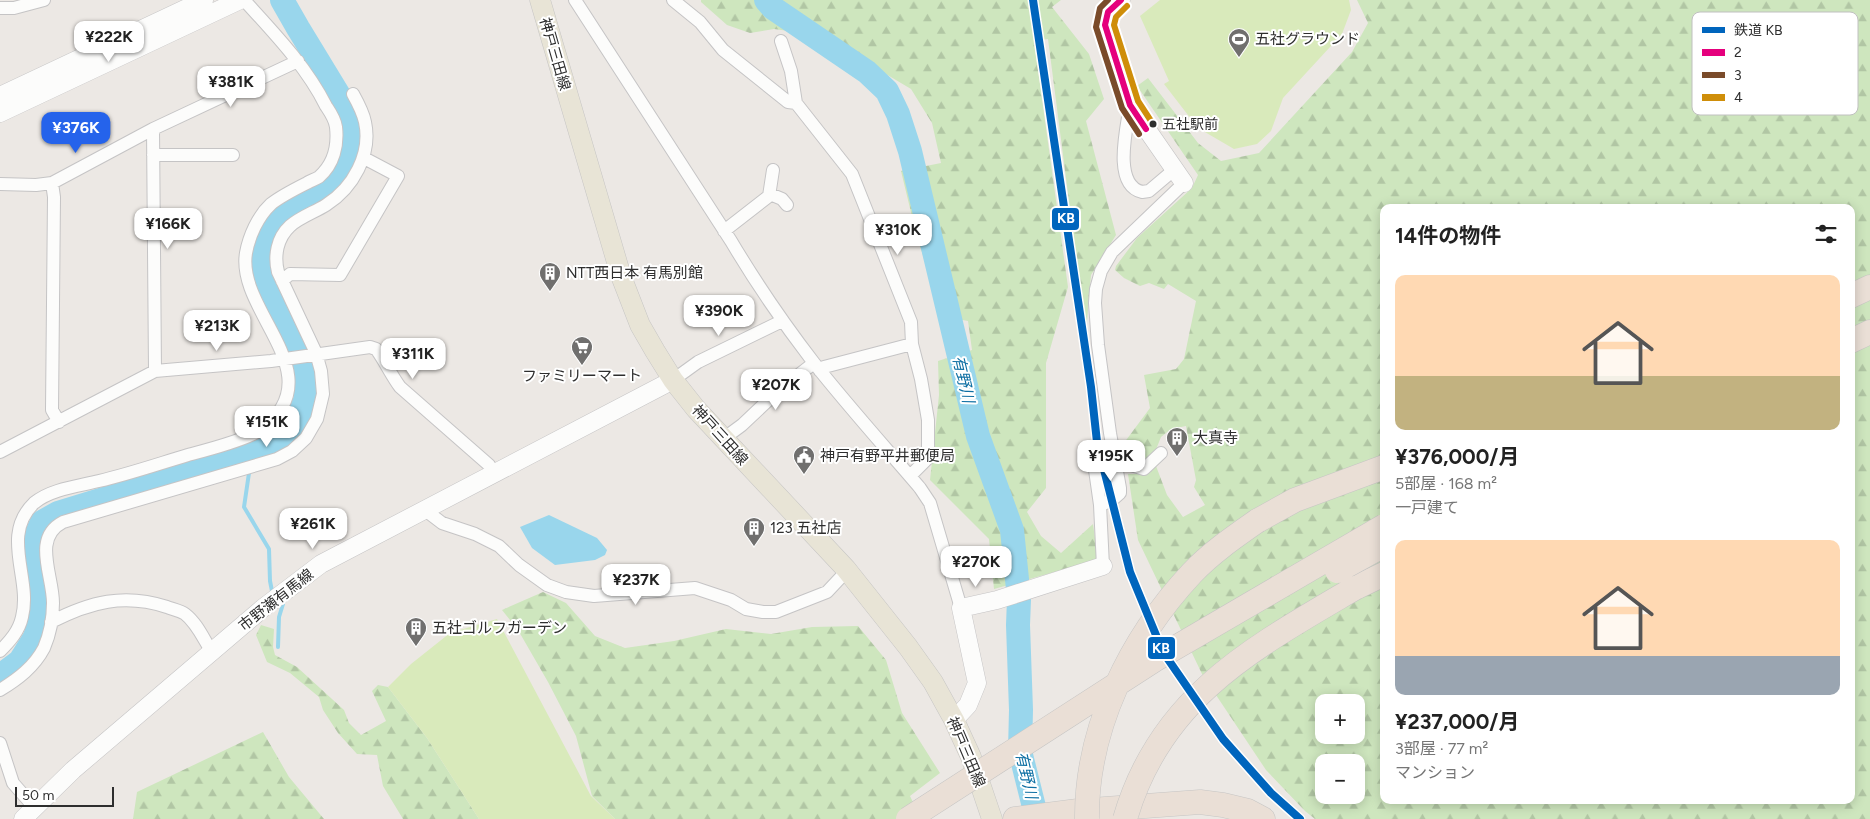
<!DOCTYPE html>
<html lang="ja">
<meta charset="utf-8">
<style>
:root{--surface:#fff;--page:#f2f2f2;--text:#222;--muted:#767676;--accent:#2563eb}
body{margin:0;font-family:Figtree,"Noto Sans JP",sans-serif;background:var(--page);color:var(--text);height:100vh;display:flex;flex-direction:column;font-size:19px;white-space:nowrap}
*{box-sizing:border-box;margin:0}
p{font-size:16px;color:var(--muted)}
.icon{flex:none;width:28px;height:28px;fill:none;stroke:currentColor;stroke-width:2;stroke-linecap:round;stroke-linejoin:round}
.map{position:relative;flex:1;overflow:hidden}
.drawer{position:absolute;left:1380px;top:204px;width:475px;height:600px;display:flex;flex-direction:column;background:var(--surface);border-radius:10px;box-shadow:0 2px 12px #0003}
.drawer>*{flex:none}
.buttons{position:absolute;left:1315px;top:694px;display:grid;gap:10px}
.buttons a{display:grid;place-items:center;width:50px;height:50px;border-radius:10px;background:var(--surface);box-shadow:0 2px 12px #0003;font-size:25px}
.scale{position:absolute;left:15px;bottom:12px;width:99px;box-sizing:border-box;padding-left:5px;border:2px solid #2e2e2e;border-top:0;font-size:14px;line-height:18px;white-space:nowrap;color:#2e2e2e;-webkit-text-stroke:4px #fff;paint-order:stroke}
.price{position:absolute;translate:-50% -42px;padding:0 11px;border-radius:10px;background:#fff;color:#222;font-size:16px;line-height:32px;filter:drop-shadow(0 1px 2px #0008)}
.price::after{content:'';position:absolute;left:50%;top:30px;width:15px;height:11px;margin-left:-8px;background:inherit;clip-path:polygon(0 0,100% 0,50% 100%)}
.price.current{background:var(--accent);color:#fff}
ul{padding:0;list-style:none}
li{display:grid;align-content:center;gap:10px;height:265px;padding:0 15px}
li span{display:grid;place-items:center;height:155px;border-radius:10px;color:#555}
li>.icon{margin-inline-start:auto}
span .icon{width:90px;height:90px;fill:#fffc;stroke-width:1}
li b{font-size:21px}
h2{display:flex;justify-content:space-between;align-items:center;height:60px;padding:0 15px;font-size:21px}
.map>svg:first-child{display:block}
.forest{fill:url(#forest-firs);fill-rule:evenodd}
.pitch{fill:#d9eabb}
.water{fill:#99d6ec}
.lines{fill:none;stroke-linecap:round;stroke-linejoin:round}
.stream{stroke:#99d6ec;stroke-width:4}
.river{stroke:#99d6ec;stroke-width:24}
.street-casing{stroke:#c5c4c5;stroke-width:14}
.secondary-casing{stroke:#c5c4c5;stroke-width:19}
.primary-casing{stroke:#c6c5c4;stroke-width:21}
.highway-casing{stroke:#c6c5c4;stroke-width:25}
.street{stroke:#fcfcfb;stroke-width:12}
.secondary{stroke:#fcfcfb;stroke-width:18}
.primary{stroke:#e8e4d6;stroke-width:20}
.highway{stroke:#eadfd6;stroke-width:24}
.highway-bridge-casing{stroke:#c6c5c4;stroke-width:25;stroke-linecap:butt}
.highway-bridge{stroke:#eadfd6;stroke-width:24}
.bus-1-casing{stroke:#fff;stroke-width:10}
.bus-2-casing{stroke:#fff;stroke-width:10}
.bus-3-casing{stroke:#fff;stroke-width:10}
.bus-1{stroke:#e5007d;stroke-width:6}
.bus-2{stroke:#7a4b2a;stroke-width:6}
.bus-3{stroke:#cf8e09;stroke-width:6}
.rail-1-casing{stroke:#fff;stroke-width:11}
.rail-1{stroke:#0065bd;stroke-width:8}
.bus-dot{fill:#2e2e2e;stroke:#fff;stroke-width:2}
.labels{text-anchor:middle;stroke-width:4;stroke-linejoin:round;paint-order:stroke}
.bus-label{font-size:14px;fill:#2e2e2e;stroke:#fff;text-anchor:start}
.poi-label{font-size:15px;fill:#2e2e2e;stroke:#fff;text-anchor:start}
.street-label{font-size:15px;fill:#2e2e2e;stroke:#fff}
.water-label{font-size:16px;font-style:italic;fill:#0d6fa3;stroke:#fff}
.key{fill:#fff;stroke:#c0c0c0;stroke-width:1}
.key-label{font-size:14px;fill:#2e2e2e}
.line-badge{stroke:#fff;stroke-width:2}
.badge-label{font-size:14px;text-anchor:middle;font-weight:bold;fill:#fff}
</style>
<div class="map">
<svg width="1870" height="819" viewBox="0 0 1870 819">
<defs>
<pattern id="forest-firs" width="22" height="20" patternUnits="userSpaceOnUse" patternTransform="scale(1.25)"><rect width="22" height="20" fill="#cee6be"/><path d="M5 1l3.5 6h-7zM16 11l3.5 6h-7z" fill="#b1c6a4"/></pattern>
</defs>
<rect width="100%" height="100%" fill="#ece8e4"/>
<path class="forest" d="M701,0h360l-9,7 37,47 15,45 -18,22 30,114 -25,40 -5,58 -38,-294 -14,2 34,246 -22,76v125l-19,24 14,24 20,17 32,-29 5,36 -104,29 -5,-50 -59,-59 9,-85 -1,-34 34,-11 -4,-29 -27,-5 -26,-87 -14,-58 40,-8 -9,-40 -21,-34 -47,-28 -31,-3 -37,-26 -22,-3 -24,4 -23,-8 -26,-23z
M1357,0h513v819h-555l-10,-8 -39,-41 -64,-96 -64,-134 -10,-66h15l13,-8 11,29 16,22 22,-12 -11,-18 2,-7 -10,-54 -15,3 -10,8 -6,15 -12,10 -20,-5 -2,-10 29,-39 -6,-33 32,-6 8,-10 12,-58 -28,-17 -4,5 -15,-6 -9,3 -16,-8 -9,-8 1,-4 21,-28 55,-50 6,-13 -61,-89 11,-8 50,65 23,18 38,-8 93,-101 16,-29zM1384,208h467v592h-467zM1324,702h32v33h-32zM1324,762h32v33h-32z
M543,592l23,11 29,33 30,12 49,-7 52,-12 45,5 41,-7 46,-1 28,34 16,53 38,60 -30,23 11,23h-306l-23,-23 -16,-60 -28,-54 -30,-52 -16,-20z
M261,625l13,4 -1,18 2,8 22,12 47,43 5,13 12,12 25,-14 -14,-30 6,-6 10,2 39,51 52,81h-76l-20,-33 -6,-31 -20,-1 -19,-21 -15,-23 -4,-13 -29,-24 -23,-11 -11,-27z
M263,732l26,45 35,42h-191l4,-27z"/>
<path class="pitch" d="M1160,0h189l2,10 -9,24 -59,64 -12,33 -14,13 -23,5 -36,-21 -34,-44 5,-3 -29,-65z
M497,619l94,177 24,23h-136l-52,-81 -39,-51 23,-23 39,-31z"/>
<path class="water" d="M549,515l48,23 10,12 -2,5 -10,5 -40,5 -23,-17 -12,-21z"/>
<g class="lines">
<path class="stream" d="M251,463l6,-11
M249,473l-5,34 25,42 1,32 2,10
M278,647l1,-30 4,-13"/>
<path class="river" d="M766,0l7,8 94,64 20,19 11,23 12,37 68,285 34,94 7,69 -1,26 3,85 -1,41 17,68
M0,676l20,-15 15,-24 7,-25 -9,-70 9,-20 16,-9 199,-61 28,-16 12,-18 8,-17 2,-23 -8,-29 -32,-64 -5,-24 6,-25 14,-18 48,-32 14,-18 10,-25 -3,-28 -53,-87 -16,-28"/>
<g class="street-casing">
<path id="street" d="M575,0l156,241c25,42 53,83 83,122 34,43 71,84 106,125l10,15 31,105
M673,0l27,22 23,28 65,52 8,1
M0,8h14l30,-8
M781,41l10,30 5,32 56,71 59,148 1,22 9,35 7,41v38l-18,18
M1130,105c-3,22 -18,80 12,87l7,-1 26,-22
M153,129l2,242
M153,155h80
M52,183l2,14 -2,213 7,12
M0,184l36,1 16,-2 101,-54 145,-68
M770,194l12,5 5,6
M724,231l45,-35 4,-26
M282,281l8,-7 50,1 58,-99 -34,-18
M820,371l4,-4 88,-23
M673,380l25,-18 84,-41
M723,439l19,-14 36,-34 36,-28
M0,452l155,-81 116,-10 99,-14 6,2c9,12 15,26 24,38l89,78 6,9
M1115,460l29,9 17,-16
M1094,463l6,42
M425,510l17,13 33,11 24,12 20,19 28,20 19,7 28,4 101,-8 36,12 15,9 17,3h13l51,-20 15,-16 4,-7
M1103,566l-3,-61 11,-4 9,-8v-5l-10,-55 -12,-88 -3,-42 1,-14 5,-18 11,-19 72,-69
M51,622c39,-20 73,-29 116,-15 5,2 14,4 18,7 12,9 19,26 27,38
M0,651c10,-10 19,-20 22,-34 10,-39 -22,-81 12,-114 17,-14 45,-17 65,-22 30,-7 59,-17 89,-26 19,-5 59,-15 74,-26 72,-55 -26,-117 -16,-176 3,-17 12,-37 25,-49 10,-8 24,-15 36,-21 3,-2 9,-4 12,-6 15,-13 19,-32 17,-50 -1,-8 -6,-15 -10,-21 -20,-40 -52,-73 -82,-106
M0,690c18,-11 34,-23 44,-42 6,-14 9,-30 9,-45 0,-28 -21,-65 10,-81l214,-63 15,-8 14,-13 11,-19 6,-25 -2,-23 -5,-18 -38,-81c-4,-16 -1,-34 12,-46 10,-9 25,-14 36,-21 27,-17 46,-51 39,-83 -2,-10 -7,-19 -12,-28
M0,743l13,40 21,24"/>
</g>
<g class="secondary-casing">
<path id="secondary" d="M1121,0l-13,12 -3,13 25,80 54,78
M0,96l204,-96
M0,113l240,-113
M954,720l14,-15 9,-22 -16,-75 36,-8 106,-34
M23,819l50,-49 190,-162 58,-44 352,-184"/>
</g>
<g class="primary-casing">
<path id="primary" d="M540,0l81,276 19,49 15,26 18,29 23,29 150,160 62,78 25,35 21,38 17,37 21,62"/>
</g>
<g class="highway-casing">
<path id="highway" d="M1851,296l19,-9
M1851,341l19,-9
M1257,521l38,-21 89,-33
M1355,588l29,-14
M1015,819l63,-8 122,-9 23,3 25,6 15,8"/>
</g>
<use href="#street" class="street"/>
<use href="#secondary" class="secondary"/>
<use href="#primary" class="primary"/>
<use href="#highway" class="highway"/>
<g class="highway-bridge-casing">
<path id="highway-bridge" d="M1337,571l47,-26
M908,819l248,-160 228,-133
M1087,819c-1,-91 44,-181 105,-246 19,-20 42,-36 65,-52
M1125,819c35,-122 128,-171 230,-231"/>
</g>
<use href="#highway-bridge" class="highway-bridge"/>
<g class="bus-1-casing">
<path id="bus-1" d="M1121,0l-13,12 -3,13 25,80 16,24"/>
</g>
<g class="bus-2-casing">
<path id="bus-2" d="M1108,0l-8,8 -4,19 26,81 17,26"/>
</g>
<g class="bus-3-casing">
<path id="bus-3" d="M1127,6l-11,11 -2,8 24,76 15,23"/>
</g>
<use href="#bus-1" class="bus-1"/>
<use href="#bus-2" class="bus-2"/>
<use href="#bus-3" class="bus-3"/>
<g class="rail-1-casing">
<path id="rail-1" d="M1033,0l58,387 6,55 33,130 33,80 60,87 48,54 29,26"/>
</g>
<use href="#rail-1" class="rail-1"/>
</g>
<defs>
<g id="stadium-pin" transform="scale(1.125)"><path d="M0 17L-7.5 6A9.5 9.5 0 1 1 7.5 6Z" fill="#706f6e" stroke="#fff"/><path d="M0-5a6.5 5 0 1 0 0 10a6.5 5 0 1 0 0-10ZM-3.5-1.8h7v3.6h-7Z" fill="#fff"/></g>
<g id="building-pin" transform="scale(1.125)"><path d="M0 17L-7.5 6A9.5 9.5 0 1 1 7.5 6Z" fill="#706f6e" stroke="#fff"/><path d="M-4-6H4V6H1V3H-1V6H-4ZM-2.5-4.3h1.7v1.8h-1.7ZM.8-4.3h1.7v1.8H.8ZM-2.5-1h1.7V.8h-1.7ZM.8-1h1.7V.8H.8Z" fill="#fff"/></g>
<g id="supermarket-pin" transform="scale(1.125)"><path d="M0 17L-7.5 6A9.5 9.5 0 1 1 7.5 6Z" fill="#706f6e" stroke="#fff"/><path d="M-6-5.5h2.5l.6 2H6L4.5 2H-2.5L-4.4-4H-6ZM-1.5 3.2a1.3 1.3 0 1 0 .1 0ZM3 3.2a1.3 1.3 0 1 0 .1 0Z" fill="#fff"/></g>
<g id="civic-pin" transform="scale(1.125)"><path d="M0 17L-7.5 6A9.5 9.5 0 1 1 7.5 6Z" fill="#706f6e" stroke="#fff"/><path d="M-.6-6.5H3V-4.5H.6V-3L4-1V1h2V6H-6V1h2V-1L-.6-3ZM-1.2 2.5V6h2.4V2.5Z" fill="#fff"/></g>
</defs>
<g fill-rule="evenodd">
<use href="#stadium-pin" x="1239" y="39"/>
<use href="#building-pin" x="550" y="273"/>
<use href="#supermarket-pin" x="582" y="347"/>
<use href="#building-pin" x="1177" y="438"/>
<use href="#civic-pin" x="804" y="456"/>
<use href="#building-pin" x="754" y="528"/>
<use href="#building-pin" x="416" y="628"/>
</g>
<circle class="bus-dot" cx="1153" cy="124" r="4.5"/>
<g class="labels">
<g class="bus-label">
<text x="1162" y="129">五社駅前</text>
</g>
<g class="poi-label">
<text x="1255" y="44">五社グラウンド</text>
<text x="566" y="278">NTT西日本 有馬別館</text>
<text x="582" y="381" text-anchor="middle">ファミリーマート</text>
<text x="1193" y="443">大真寺</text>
<text x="820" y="461">神戸有野平井郵便局</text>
<text x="770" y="533">123 五社店</text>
<text x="432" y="633">五社ゴルフガーデン</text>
</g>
<g class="street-label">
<text transform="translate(555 54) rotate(74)" y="5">神戸三田線</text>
<text transform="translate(720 435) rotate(48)" y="5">神戸三田線</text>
<text transform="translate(276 600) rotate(-38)" y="5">市野瀬有馬線</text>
<text transform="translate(966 752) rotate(67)" y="5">神戸三田線</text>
</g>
<g class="water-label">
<text transform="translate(964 379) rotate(77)" y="6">有野川</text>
<text transform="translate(1027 775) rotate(77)" y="6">有野川</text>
</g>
</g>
<rect x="1692" y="12" width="166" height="103" rx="8" class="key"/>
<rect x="1702" y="27" width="23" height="6" fill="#0065bd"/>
<rect x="1702" y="49" width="23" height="7" fill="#e5007d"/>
<rect x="1702" y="72" width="23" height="6" fill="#7a4b2a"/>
<rect x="1702" y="94" width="23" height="7" fill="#cf8e09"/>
<g class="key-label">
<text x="1734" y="35">鉄道 KB</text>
<text x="1734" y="57">2</text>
<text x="1734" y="80">3</text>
<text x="1734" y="102">4</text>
</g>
<g class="line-badge">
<rect x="1051" y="207" width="29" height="24" rx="5" fill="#0065bd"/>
<rect x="1147" y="636" width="29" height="24" rx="5" fill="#0065bd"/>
</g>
<g class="badge-label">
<text x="1066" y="223">KB</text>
<text x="1161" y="653">KB</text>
</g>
</svg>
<div class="buttons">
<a>+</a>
<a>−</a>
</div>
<div class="scale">50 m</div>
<b class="price" style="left:109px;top:63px">¥222K</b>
<b class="price" style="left:231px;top:108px">¥381K</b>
<b class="price current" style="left:76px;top:154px">¥376K</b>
<b class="price" style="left:168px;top:250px">¥166K</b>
<b class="price" style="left:898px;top:256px">¥310K</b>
<b class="price" style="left:719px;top:337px">¥390K</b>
<b class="price" style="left:217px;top:352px">¥213K</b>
<b class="price" style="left:413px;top:380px">¥311K</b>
<b class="price" style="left:776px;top:411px">¥207K</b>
<b class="price" style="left:267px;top:448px">¥151K</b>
<b class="price" style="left:1111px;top:482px">¥195K</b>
<b class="price" style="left:313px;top:550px">¥261K</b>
<b class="price" style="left:976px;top:588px">¥270K</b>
<b class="price" style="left:636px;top:606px">¥237K</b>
<section class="drawer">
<h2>14件の物件<svg class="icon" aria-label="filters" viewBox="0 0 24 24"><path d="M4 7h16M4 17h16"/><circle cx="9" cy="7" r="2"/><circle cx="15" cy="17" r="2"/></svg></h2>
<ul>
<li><span style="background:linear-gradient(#ffd9b3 65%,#c2b280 0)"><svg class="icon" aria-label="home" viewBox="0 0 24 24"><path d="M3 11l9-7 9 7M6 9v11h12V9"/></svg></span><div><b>¥376,000/月</b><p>5部屋 · 168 m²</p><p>一戸建て</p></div></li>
<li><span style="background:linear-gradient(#ffd9b3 75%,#9aa5b1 0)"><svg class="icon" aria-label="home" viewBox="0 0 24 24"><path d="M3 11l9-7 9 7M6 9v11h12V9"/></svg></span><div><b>¥237,000/月</b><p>3部屋 · 77 m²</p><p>マンション</p></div></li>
</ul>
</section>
</div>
